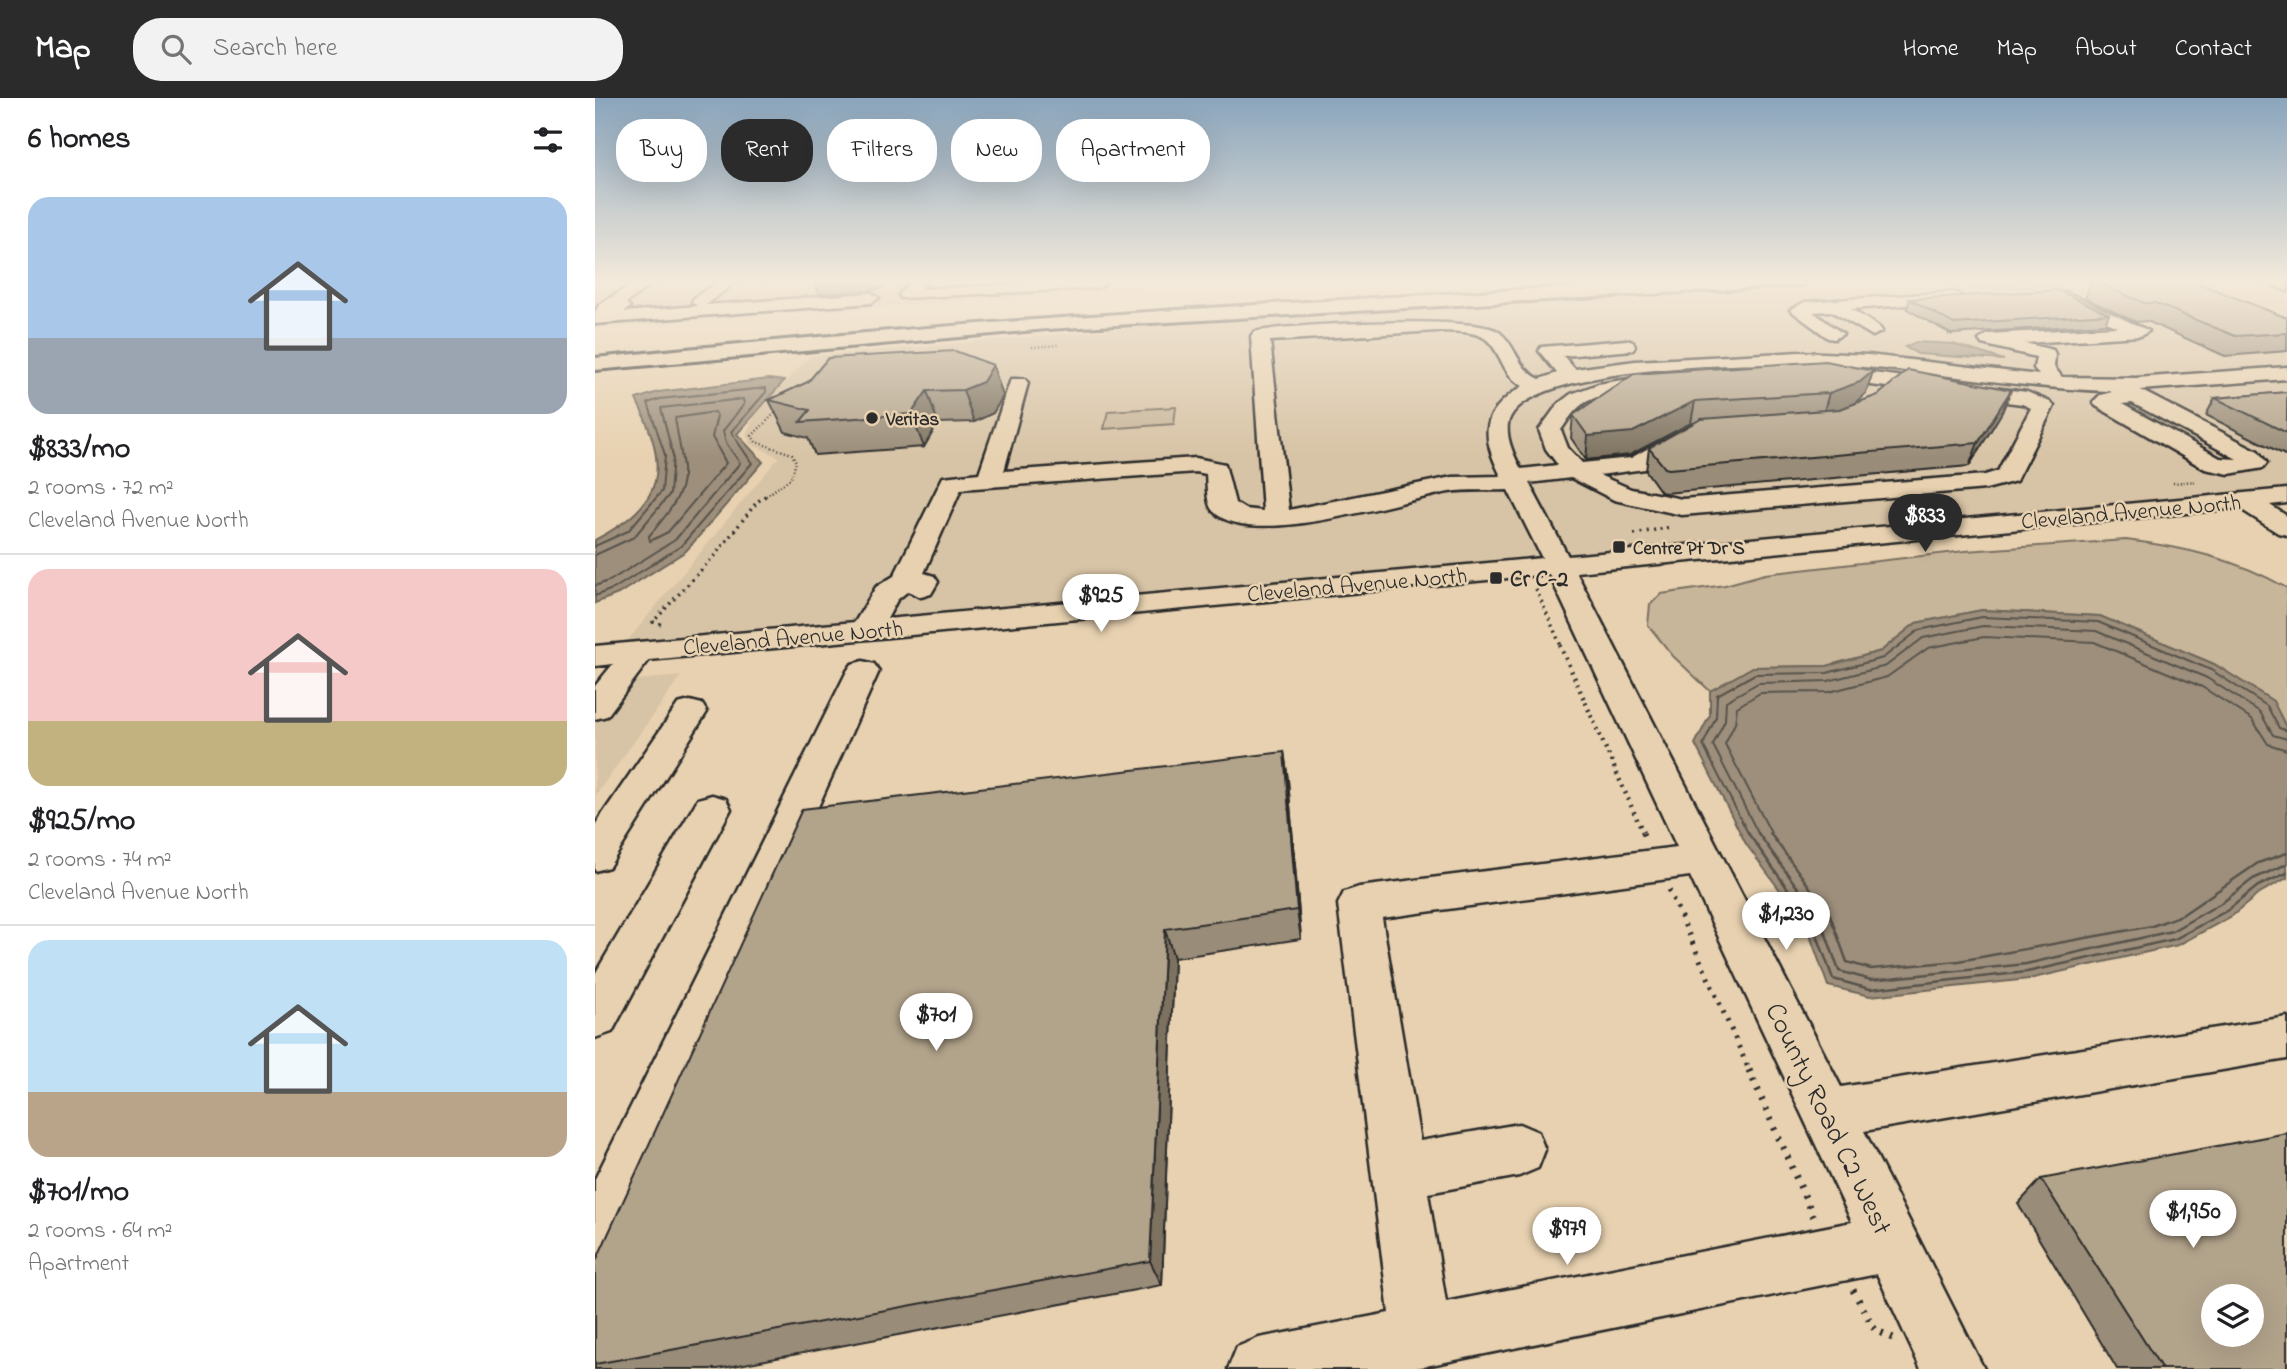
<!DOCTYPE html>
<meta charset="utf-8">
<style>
:root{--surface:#fff;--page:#f2f2f2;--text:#202124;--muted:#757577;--line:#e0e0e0;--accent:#2b2b2b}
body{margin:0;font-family:"Indie Flower",sans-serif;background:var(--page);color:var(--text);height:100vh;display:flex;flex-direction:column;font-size:26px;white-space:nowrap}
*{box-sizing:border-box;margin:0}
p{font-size:23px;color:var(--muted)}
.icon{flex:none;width:38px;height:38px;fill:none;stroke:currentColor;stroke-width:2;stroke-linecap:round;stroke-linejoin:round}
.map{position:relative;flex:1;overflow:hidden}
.side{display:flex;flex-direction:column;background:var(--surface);width:595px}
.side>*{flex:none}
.guide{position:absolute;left:21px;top:21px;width:665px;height:63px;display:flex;gap:14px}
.fabs{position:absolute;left:1606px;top:1186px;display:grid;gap:14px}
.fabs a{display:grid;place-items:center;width:63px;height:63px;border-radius:50%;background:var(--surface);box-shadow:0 7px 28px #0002;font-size:35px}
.price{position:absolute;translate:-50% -60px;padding:0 16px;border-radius:24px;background:#fff;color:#222;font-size:23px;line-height:46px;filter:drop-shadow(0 2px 4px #0008)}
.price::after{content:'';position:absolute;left:50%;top:42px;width:21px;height:16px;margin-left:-10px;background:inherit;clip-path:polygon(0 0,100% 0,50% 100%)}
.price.active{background:var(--accent);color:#fff}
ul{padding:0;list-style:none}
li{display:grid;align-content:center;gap:14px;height:371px;padding:0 28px}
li+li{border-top:2px solid var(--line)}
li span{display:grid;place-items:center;height:217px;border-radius:21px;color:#555}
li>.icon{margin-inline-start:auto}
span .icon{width:126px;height:126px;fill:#fffc;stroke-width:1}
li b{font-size:30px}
h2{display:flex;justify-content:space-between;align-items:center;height:84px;padding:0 28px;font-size:30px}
.tag{padding:0 24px;border-radius:28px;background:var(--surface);box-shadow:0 7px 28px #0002;font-size:24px;line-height:63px}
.tag.active{background:var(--accent);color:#fff}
header{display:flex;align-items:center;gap:42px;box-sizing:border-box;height:98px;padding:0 35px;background:var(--accent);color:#fff}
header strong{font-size:33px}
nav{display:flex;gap:38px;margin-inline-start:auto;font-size:24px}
.search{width:490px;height:63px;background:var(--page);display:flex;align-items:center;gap:18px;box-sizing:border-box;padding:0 24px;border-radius:28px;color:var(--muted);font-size:26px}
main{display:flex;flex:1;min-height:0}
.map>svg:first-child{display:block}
.built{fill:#d7c3a5}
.green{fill:#c8b69a;stroke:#7a7062;stroke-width:2}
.water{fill:#9d8f7b;stroke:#6f675b;stroke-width:2}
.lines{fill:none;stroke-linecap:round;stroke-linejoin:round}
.shore-far1{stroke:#59534b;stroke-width:2}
.shore{stroke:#59534b;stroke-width:2.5}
.minor-tunnel{stroke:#c1b095;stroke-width:18;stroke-dasharray:18 9;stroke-linecap:butt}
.minor-casing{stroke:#2b2b2b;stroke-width:5}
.highway-casing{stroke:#2b2b2b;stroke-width:6}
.path-far4{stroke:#2b2b2b;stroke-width:2.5;stroke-dasharray:1 2.5;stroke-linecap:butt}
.path-far3{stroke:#2b2b2b;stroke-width:3.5;stroke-dasharray:2 4.5;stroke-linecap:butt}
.path-far2{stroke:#2b2b2b;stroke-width:4.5;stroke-dasharray:2 5;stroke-linecap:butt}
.path-far1{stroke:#2b2b2b;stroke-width:5;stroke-dasharray:2.5 7;stroke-linecap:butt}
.path{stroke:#2b2b2b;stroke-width:7;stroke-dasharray:2.5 8;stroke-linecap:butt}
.minor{fill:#e7d1b0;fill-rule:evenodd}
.highway{fill:#e7d1b0;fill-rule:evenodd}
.wall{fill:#998c78;stroke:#2b2b2b;stroke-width:2}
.shaded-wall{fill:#7d7261;stroke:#2b2b2b;stroke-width:2}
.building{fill:#b2a38b;stroke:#2b2b2b;stroke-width:2;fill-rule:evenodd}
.poi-dot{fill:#2b2b2b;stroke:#e7d1b0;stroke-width:2.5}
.labels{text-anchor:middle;stroke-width:5;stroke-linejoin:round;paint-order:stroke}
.far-poi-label{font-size:19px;font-weight:bold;fill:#2b2b2b;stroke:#e7d1b0;text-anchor:start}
.street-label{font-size:23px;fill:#2b2b2b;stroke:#e7d1b0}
.poi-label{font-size:23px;font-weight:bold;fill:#2b2b2b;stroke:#e7d1b0;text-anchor:start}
.near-street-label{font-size:28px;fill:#2b2b2b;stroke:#e7d1b0}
</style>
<header>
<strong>Map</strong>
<div class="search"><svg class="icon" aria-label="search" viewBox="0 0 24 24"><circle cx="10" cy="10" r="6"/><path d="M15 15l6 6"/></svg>Search here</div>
<nav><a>Home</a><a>Map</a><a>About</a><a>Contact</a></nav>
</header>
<main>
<section class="side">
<h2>6 homes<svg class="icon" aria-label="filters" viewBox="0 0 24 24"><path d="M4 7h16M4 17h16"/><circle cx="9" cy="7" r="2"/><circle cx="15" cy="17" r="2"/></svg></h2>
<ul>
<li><span style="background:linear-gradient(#a9c7e8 65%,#9aa5b1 0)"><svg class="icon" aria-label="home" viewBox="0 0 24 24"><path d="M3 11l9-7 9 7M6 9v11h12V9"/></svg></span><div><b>$833/mo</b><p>2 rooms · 72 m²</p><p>Cleveland Avenue North</p></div></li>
<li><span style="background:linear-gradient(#f6c9c9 70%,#c2b280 0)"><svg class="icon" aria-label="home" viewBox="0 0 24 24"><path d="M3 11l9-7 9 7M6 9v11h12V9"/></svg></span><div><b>$925/mo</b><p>2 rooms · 74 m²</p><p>Cleveland Avenue North</p></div></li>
<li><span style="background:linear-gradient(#bfe0f5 70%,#b9a48a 0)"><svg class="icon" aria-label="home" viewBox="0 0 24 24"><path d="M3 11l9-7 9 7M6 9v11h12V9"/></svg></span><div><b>$701/mo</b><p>2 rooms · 64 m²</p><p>Apartment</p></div></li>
</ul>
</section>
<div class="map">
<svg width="1692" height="1271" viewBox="0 0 1692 1271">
<rect width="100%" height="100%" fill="#e7d1b0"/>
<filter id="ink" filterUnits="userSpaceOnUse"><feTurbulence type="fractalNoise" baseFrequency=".0143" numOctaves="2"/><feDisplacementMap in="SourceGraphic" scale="14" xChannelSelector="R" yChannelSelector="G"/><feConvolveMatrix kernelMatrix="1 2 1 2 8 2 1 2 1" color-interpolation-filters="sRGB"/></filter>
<g filter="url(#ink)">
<path class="built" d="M13,182h637l-650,48v-40z
M1358,182h334v207l-1659,153 151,-183 -29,-13 -4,-10 9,-20 55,-58 391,-34z
M86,578l-86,120v-112z"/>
<path class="green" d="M581,309l-2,17 -70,5 4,-18z
M1531,442c58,7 110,19 161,48v141l-15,-28 -58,-37 -114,-48 -118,-6 -66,13 -35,28 -54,15 -74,1 -43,24 -37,-35 -25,-31 2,-20 11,-11 64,-9 40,-11 200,-23z"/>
<path class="water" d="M1321,244l37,2 51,16 -86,-6 -13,-7z
M174,281l15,2 -47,53 26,28 -77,89 -68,43 -23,9v-63c71,-37 75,-72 41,-141l22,-7z
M1387,512l118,6 114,48 59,37 14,28v149l-26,14 -29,24 -54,29 -149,34 -159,17 -42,-10 -21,-59 -61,-83 -51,-100 15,-29v-24l43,-24 74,-1 54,-15 35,-28z"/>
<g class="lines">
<path class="shore-far1" d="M120,314l2,4 -5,21 14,26 -58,69 -18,9 -1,-5c45,-53 36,-55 26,-118z
M0,448l33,-15 34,-40 3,-36 -17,-52 12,-4 106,-11v4l-35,40 21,31 -71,83 -66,42 -20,8
M0,457l39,-18 36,-43 3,-38 -12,-48 82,-9 1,5 -21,27 3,12 14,20 -65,77 -64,40 -16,6
M1154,737l-46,-90 13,-28 1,-22 38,-21 72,-1 56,-15 36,-28 63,-13 116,5 113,48 56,36 12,22 8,3
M1164,737l-46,-90 12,-25 1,-19 32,-18 70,-2 58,-15 37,-28 60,-12 113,5 111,47 53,34 13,23 14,4
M1177,737l-47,-91 10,-21 2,-16 23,-14 69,-1 58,-15 41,-29 56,-11 110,5 108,45 50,32 16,25 19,6"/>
<path class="shore" d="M1153,735l65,91 20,55 37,10 157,-17 148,-33 53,-29 30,-24 29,-13
M1163,735l63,87 18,51 32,9 155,-16 146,-33 51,-29 30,-23 34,-15
M1175,735l60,82 17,47 24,7 88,-8 193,-35 30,-11 76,-52 29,-10"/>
<path class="minor-tunnel" d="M218,188l7,-6"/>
<g class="minor-casing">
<path id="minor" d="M44,182h18l-31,23 4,4 -6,5 73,-6 -5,-4 2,-4 26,-18h18l-32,25 165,-12 8,5 -8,5 -276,21v-12l4,-7z
M317,182h16l-7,9 185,-9 -3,6 -6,2 -196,10 -2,-3z
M1668,182h24v11z
M1360,194l8,5 -2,4 -110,8 28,18 3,4 -9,5 -42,-25 -18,1 30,22 -9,5 -6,-1 -38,-28 15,-8z
M1471,194l83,39 -9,5 -115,7 28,7 2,4 -1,13 8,10 74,1 151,-11v12l-147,11 118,61 9,12 -4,5 -34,6 -24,-5 -109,-63 -3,-4 7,-7 12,-3 -3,-1c-92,-3 -182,-21 -274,-26 -53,-3 -316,-4 -327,59 -2,15 6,32 13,45l37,-4 -12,-16 -7,-19 19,-26 13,-10 27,-10 61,-10 164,-7 204,25 23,10 4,4 -38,75 -30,8 -304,26 -68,-15 -43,-22 -42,5 39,73 719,-67v14l-17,2 17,11v19l-9,-2 -39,-25 -663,64 265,515 446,-70v42l-423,72 120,238h-63l-44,-95 -466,95h-183l9,-22 22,-9 130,-25 -51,-409 6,-12 15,-5 318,-40 -128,-273 -900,86 -42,56 -12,3v-33l18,-22 -18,2v-20l260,-24 21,-35 18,-11 49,-99 36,-4 32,-94h14l3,4 -24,88 192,-13 29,6 10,39 10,6 18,2 -12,-175 3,-4c31,-8 224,-17 245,0 18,14 17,36 41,47l17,-6 -18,-22 2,-4 85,-7 7,2 2,4 -2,4 -70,6 12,13 60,-8 165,-9 68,3 171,20 -5,-7 2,-11 -54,-13 -3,-4 9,-6 129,-7 -57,-26 -2,-4zM842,233c14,1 37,-1 49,8 16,13 16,37 37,47 -42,26 -43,48 -22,90l-49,1 -163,33 -19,-169zM1228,281l199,25 9,4 -33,63 -13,4 -303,24 -51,-10 -32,-14 46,-6 53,-30 3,-5 -3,-5h-16l-51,29 -49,5 -14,-15 -7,-18c7,-10 14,-22 25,-28 51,-26 177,-21 237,-23zM1537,305l105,56 -17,-1 -98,-54zM601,374l10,2c1,10 0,29 7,37 37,39 185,-10 236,-19 19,-3 40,-1 59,-2l34,68 -655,61 10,-19 11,-9 13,6 10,-3 7,-12 -4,-6 -10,-3 37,-84zM1095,778l162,346 -406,80 -18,-109 91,-17 19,-8 7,-18 -7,-18 -19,-8 -99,17 -38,-223z
M268,563l11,3 5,7 -264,588 -20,8v-88l252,-508 5,-7z
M95,603l12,3 5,8 -98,155 -14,4v-46l83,-121z
M117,697l14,4 5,10 -119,223 -17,6v-64l103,-175z"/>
</g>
<g class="highway-casing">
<path id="highway" d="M1110,182h106l-9,5 -755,44 -452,41v-12c369,-38 739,-59 1110,-78z"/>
</g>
<path class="path-far4" d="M1377,191l82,-3
M1353,237l21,-2
M437,249l26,-2
M1578,385l23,-2
M171,398l25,-18 5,-16 -4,-8 -36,-12 -4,-6 25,-25"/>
<path class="path-far3" d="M1039,436l37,-7
M941,491l25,57
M66,526l-8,-2 63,-68 41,-52 11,-8"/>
<path class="path-far2" d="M965,547l84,190"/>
<path class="path-far1" d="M1048,735l2,4
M1074,792l81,182"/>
<path class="path" d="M1154,972l65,148
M1258,1192l22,40 18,8"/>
<use href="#minor" class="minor"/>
<use href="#highway" class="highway"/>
</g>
<path class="wall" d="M1497,182h98l97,38v33l-62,5 -78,-35 -11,1 -51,-24z
M1315,201l199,15 -4,10 -154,10 -44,-25z
M233,260l175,38 -10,17 -19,9 -36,1 -14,24 -109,8 -7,-17 -23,-6 -16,-32 39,-18z
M1278,273l-7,22 -12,11 157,-14 -9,22 -33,54 -304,27 -4,-1 -15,-21 3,-23 44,-25 -63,32 -44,5 -15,-22 2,-23z
M1692,294v64l-81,-41 9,-17z
M689,654l4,28 13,159 -127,19 -12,327 -444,84h-123v-106z
M1446,1081l246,190h-170l-99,-165z"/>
<path class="shaded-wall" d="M218,182h76l-8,8 -14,3 -48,3z
M398,267l10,31 -10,17 -19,9 -11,-32z
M1278,273l-7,22 -12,11 -31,11 6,-22z
M1416,292l-9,22 -33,54 9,-23z
M332,293l11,32 -14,24 -13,-33z
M1100,303l-4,22 -61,32 -44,5 2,-24z
M689,654l4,28 13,159 -4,-29z
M570,831l9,29 -12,327 -12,-24z"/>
<path class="building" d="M1497,182h98l97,38v15l-52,3 -80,-33h-11z
M1463,192l51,24 -155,10 -44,-25z
M360,253l38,14 -10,17 -20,8 -36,1 -16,23 -111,8 10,-12 -41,-10 39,-18 20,-24z
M1231,263l47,10 -13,11 -31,11 -134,8 -62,31 -45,4 -15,-21 61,-41z
M1313,272l103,20 -33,53 -309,26 -4,-1 -16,-20 52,-29 139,-10 38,-14z
M1692,294v41l-72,-35z
M689,654l13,158 -132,19 -15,332 -555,103v-101l207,-454z
M1692,1035v236h-125l-121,-190zM1619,1199h38v38h-38z"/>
</g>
<linearGradient id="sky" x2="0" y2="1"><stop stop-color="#8aa5bc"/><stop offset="0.51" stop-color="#f4eadb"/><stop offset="1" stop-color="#f4eadb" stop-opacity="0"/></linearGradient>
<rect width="1692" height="360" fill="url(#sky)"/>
<g class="poi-dot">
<circle cx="277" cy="320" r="7"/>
<rect x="1017" y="442" width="14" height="14" rx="3.5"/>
<rect x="894" y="473" width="14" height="14" rx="3.5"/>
</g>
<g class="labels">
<g class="far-poi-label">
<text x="291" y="327">Veritas</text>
<text x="1038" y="456">Centre Pt Dr S</text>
</g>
<g class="street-label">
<text transform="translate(1536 413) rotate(-5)" y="8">Cleveland Avenue North</text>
<text transform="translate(762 486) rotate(-5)" y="8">Cleveland Avenue North</text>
<text transform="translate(198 539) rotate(-5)" y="8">Cleveland Avenue North</text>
</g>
<g class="poi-label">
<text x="915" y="488">Cr C-2</text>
</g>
<g class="near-street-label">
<text transform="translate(1235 1020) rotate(64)" y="10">County Road C2 West</text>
</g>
</g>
</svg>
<div class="fabs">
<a><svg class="icon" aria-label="layers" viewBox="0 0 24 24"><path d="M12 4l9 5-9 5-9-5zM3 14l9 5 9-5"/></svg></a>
</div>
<b class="price active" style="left:1330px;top:456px">$833</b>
<b class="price" style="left:506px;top:536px">$925</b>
<b class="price" style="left:1191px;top:854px">$1,230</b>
<b class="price" style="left:341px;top:955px">$701</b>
<b class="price" style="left:1598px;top:1152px">$1,950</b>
<b class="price" style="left:972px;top:1169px">$979</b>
<div class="guide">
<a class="tag">Buy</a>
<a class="tag active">Rent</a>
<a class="tag">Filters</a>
<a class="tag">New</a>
<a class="tag">Apartment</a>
</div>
</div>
</main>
